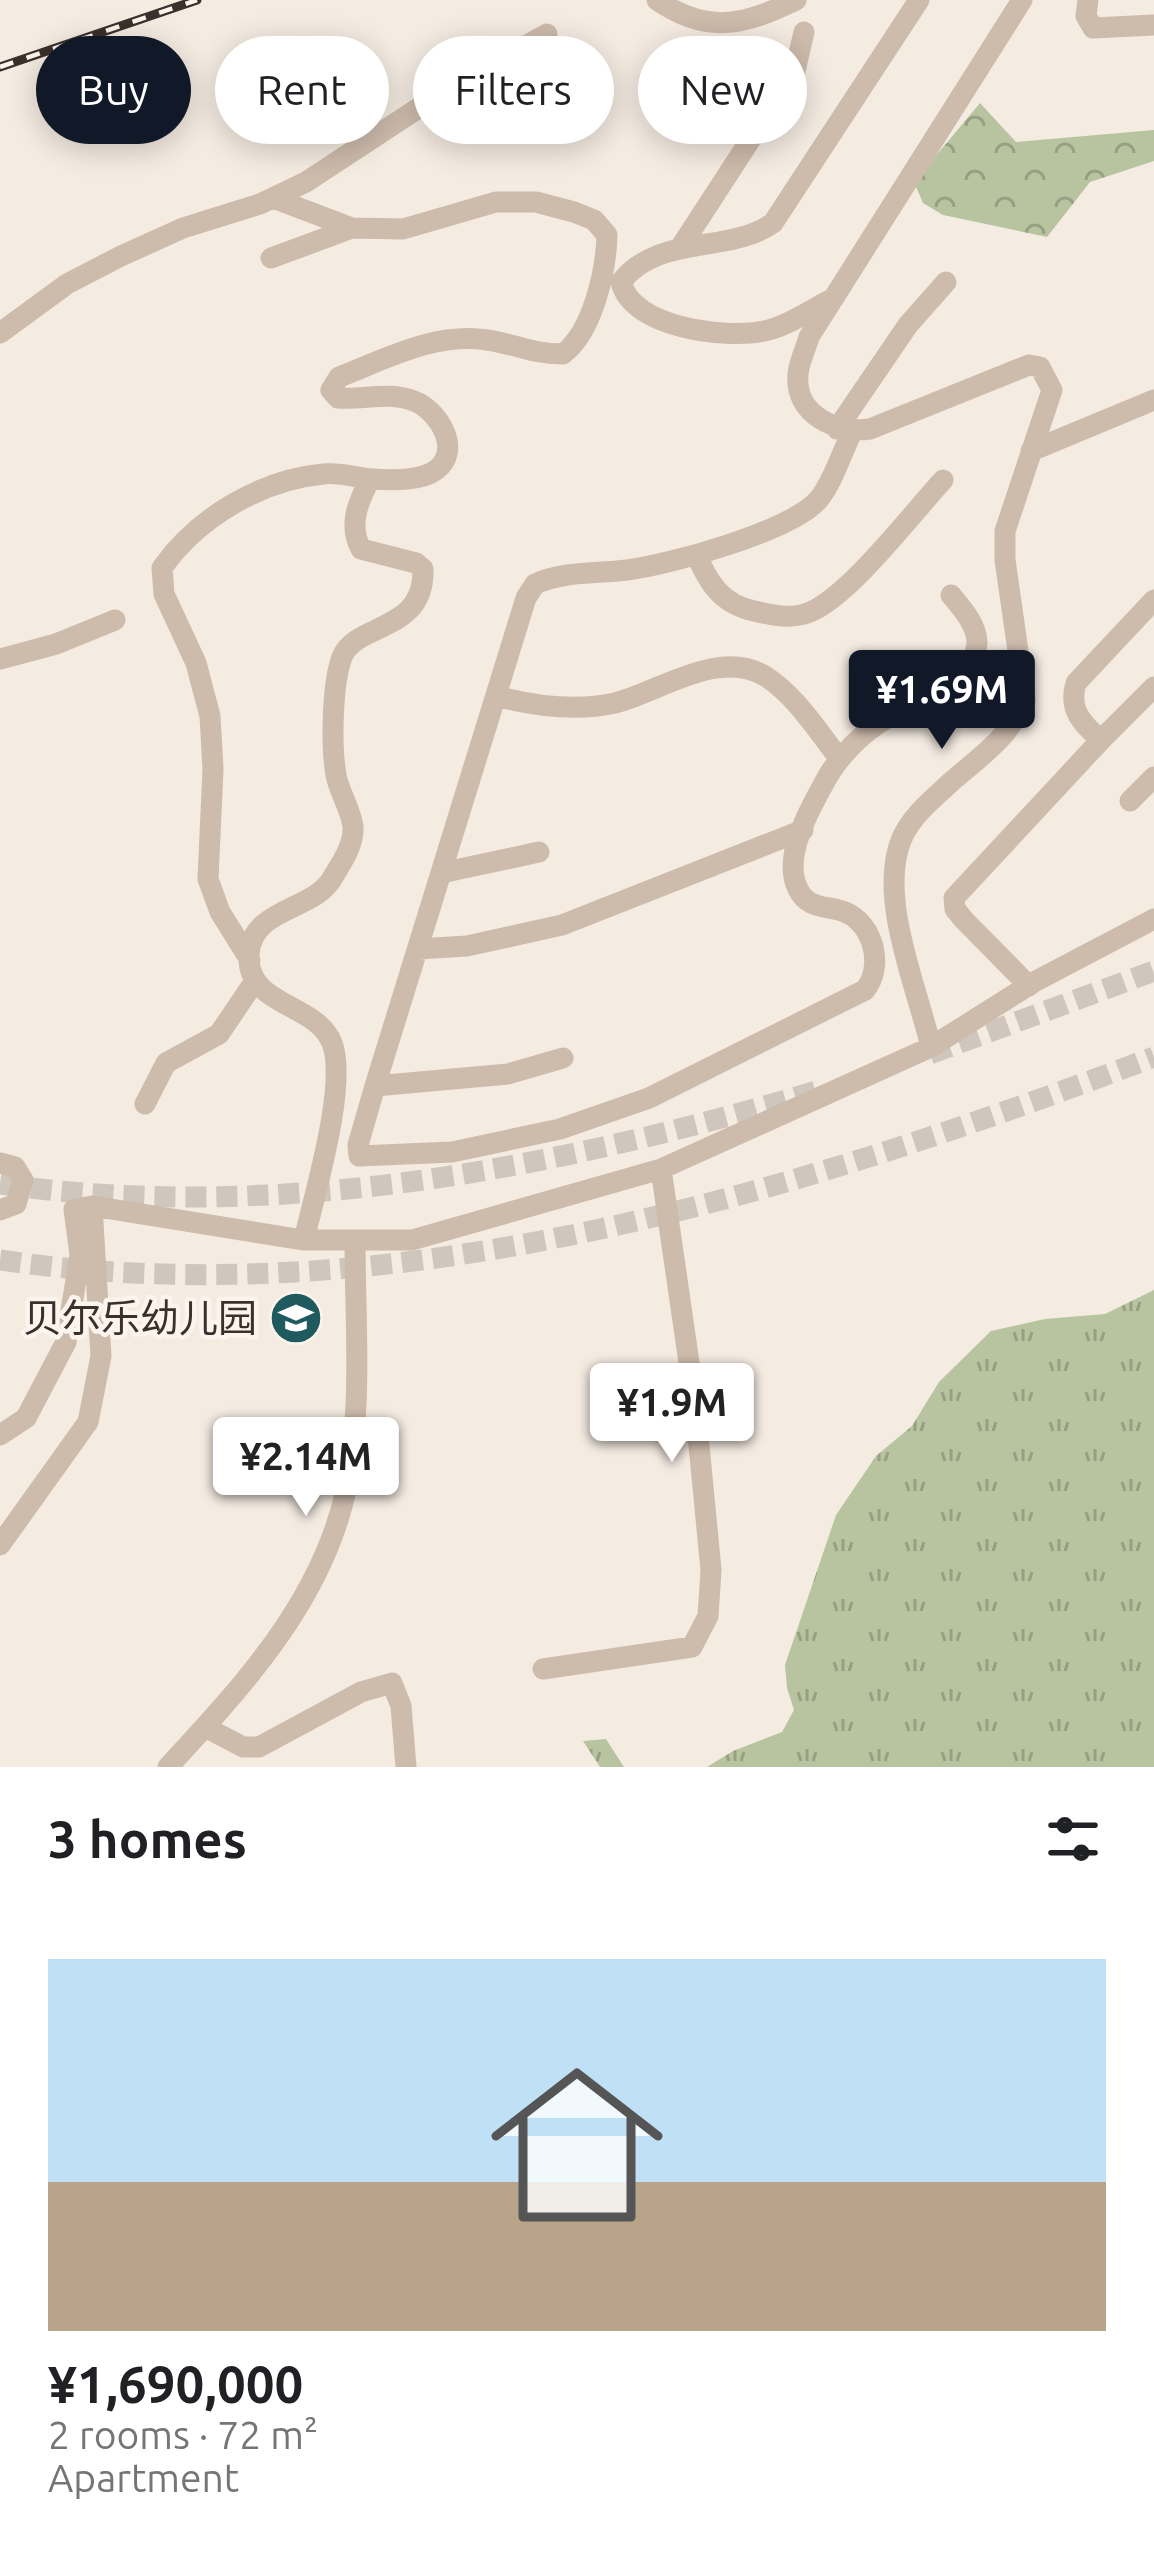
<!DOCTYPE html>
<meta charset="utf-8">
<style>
:root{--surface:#fff;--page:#f6f6f6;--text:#202124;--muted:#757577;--accent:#111827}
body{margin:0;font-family:Ubuntu,"Noto Sans SC",sans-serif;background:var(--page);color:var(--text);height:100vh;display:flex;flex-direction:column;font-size:45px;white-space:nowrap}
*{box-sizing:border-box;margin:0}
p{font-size:39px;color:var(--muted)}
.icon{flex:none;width:66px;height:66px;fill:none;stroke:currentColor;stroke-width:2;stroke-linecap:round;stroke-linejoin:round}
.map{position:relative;height:1767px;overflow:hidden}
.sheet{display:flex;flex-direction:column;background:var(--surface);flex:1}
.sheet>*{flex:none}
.banner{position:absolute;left:36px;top:36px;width:1083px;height:108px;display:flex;gap:24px}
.price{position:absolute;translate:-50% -102px;padding:0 27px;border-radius:12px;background:#fff;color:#222;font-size:39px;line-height:78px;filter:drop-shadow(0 3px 6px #0008)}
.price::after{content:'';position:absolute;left:50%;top:72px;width:36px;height:27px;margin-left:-18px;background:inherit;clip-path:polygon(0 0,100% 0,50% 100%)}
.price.selected{background:var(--accent);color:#fff}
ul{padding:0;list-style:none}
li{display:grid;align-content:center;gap:24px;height:636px;padding:0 48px}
li span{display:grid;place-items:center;height:372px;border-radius:0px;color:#555}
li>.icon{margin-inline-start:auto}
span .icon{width:216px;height:216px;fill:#fffc;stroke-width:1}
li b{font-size:51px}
h2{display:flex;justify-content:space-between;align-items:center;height:144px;padding:0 48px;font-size:51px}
.chip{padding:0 42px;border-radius:54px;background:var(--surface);box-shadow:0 6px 30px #0003;font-size:42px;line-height:108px}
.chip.selected{background:var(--accent);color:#fff}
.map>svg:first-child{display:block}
.grass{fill:url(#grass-tufts)}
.forest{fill:url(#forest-crowns)}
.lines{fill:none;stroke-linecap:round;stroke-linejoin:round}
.minor-tunnel{stroke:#cfc6bd;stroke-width:21;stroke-dasharray:21 10;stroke-linecap:butt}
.minor{stroke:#cdbbac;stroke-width:21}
.rail-casing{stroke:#3b302b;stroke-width:9}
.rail{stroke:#fbf5ee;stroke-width:4.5;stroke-dasharray:14;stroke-linecap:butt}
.labels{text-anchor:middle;stroke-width:9;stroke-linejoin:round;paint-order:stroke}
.poi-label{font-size:39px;fill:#3b302b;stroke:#fbf5ee;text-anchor:end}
</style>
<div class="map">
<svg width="1154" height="1767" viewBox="0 0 1154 1767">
<defs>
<pattern id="grass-tufts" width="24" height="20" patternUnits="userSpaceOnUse" patternTransform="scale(3)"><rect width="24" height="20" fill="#b8c4a0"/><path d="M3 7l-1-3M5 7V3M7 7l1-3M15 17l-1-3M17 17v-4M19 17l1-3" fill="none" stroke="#97a083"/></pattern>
<pattern id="forest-crowns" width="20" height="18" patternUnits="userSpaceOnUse" patternTransform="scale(3)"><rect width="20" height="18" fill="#b8c4a0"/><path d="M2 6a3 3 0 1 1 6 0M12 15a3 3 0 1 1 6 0" fill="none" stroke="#97a083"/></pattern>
</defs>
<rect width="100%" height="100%" fill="#f4ebe1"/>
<path class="grass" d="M1154,1290v477h-447l26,-16 49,-19 12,-22 -7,-22 -2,-23 51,-150 40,-59 36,-30 27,-44 52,-51 54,-12 60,-5z
M606,1739l18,28h-24l-17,-26z"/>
<path class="forest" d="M980,103l36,39 138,-12v31l-64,21 -43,55 -104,-22 -20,-12 -9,-21z"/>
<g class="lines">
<path class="minor-tunnel" d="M930,1054l224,-83
M0,1184c276,39 555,-15 820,-94
M0,1260c391,58 792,-66 1154,-203"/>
<path class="minor" d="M657,0c51,35 87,25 139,0
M1088,0l-2,16 7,12 61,-3
M273,198l79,30
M680,248l115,-177 9,-39
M271,258l81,-30 51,1 93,-27h40l38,10 20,8 13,15c-1,36 -14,96 -44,119 -32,0 -47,-10 -76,-14 -52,-8 -101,19 -148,37l-8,13 7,8c26,2 51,-7 76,3 24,9 49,49 22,69 -16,12 -47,10 -66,9 -12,23 -22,46 -9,70l55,14 7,6c2,64 -67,53 -81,88 -10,27 -11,89 -6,118 3,17 15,34 17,52 1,18 -11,35 -20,50 -18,34 -81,30 -84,77 -3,53 67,48 83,89 16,41 -18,153 -28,197
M834,298c-22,11 -46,28 -70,33 -39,8 -132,-3 -143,-49 37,-48 108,-28 152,-59l146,-223
M0,333l67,-49 54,-28 62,-28 77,-24 46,-22 146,-96 95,-52
M837,429l71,-104 38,-43
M852,432c-10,20 -19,50 -33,67 -26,32 -151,66 -192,71 -32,4 -63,1 -92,14l-9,14 -151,488 -17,59 1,11 93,-4 108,-23 89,-31 216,-108c19,-23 9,-66 -20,-78 -18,-7 -37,-2 -47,-23 -17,-33 14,-84 30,-113 12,-20 31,-39 51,-53 26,-17 96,-42 98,-80 0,-18 -15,-35 -26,-48
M1031,451l123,-51
M697,556c12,28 25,48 57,55 17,4 38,9 56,1 40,-17 101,-97 133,-132
M1154,600l-78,83c-8,26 6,41 25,57l53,-53
M0,659l56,-15 59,-24
M496,696c38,10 80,16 119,7 44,-11 104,-55 150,-27 31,20 52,54 74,82
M1130,801l24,-24
M441,873l98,-21
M418,949l49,-3 95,-21 241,-95
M250,960l-30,-48 -12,-33 5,-110 -3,-53 -14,-53 -32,-69 -2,-26c36,-51 99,-88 161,-94 15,-2 32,3 47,5
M1029,986l-65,-66 -9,-11 -1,-11 147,-158
M931,1047l103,-65 120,-63
M375,1086l133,-12 55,-16
M145,1104l21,-41 53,-29 36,-53
M0,1163l15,4 8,13 -7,24 -16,6
M0,1435l26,-17 40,-76 14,-87 -6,-46 18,-3 211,34h109l249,-71 270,-122c-14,-60 -54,-151 -29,-209 10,-23 32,-40 49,-56 29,-25 60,-46 74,-82l-20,-140v-29l47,-141 -12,-23 -11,-2 -159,64c-33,5 -76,-14 -72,-55 1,-12 8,-26 11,-37l213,-337
M0,1545l88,-123 13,-66 -9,-150
M543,1669l149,-22 16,-31 3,-46 -16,-166 -34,-235
M205,1727l38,20h16l102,-55 31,-9 9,23 5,61
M168,1767c75,-81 154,-166 178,-277 17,-81 9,-168 9,-250"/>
<g class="rail-casing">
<path id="rail" d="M0,67l197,-67"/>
</g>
<use href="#rail" class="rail"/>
</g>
<defs>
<g id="school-disc" transform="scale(2.7)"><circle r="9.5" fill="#1f5a5e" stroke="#fbf5ee"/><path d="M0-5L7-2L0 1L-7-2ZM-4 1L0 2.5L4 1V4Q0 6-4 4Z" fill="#fff"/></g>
</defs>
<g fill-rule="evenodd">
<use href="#school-disc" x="296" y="1318"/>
</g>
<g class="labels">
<g class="poi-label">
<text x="257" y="1332">贝尔乐幼儿园</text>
</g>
</g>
</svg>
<b class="price selected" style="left:942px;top:752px">¥1.69M</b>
<b class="price" style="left:672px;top:1465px">¥1.9M</b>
<b class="price" style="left:306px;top:1519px">¥2.14M</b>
<div class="banner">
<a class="chip selected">Buy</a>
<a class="chip">Rent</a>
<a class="chip">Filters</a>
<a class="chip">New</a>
</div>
</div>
<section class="sheet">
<h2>3 homes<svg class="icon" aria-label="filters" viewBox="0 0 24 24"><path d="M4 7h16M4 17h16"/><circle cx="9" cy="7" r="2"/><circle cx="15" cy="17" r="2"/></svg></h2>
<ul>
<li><span style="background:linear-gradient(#bfe0f5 60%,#b9a48a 0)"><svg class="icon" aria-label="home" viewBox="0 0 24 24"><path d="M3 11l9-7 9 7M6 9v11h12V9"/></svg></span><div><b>¥1,690,000</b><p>2 rooms · 72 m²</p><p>Apartment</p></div></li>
</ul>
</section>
